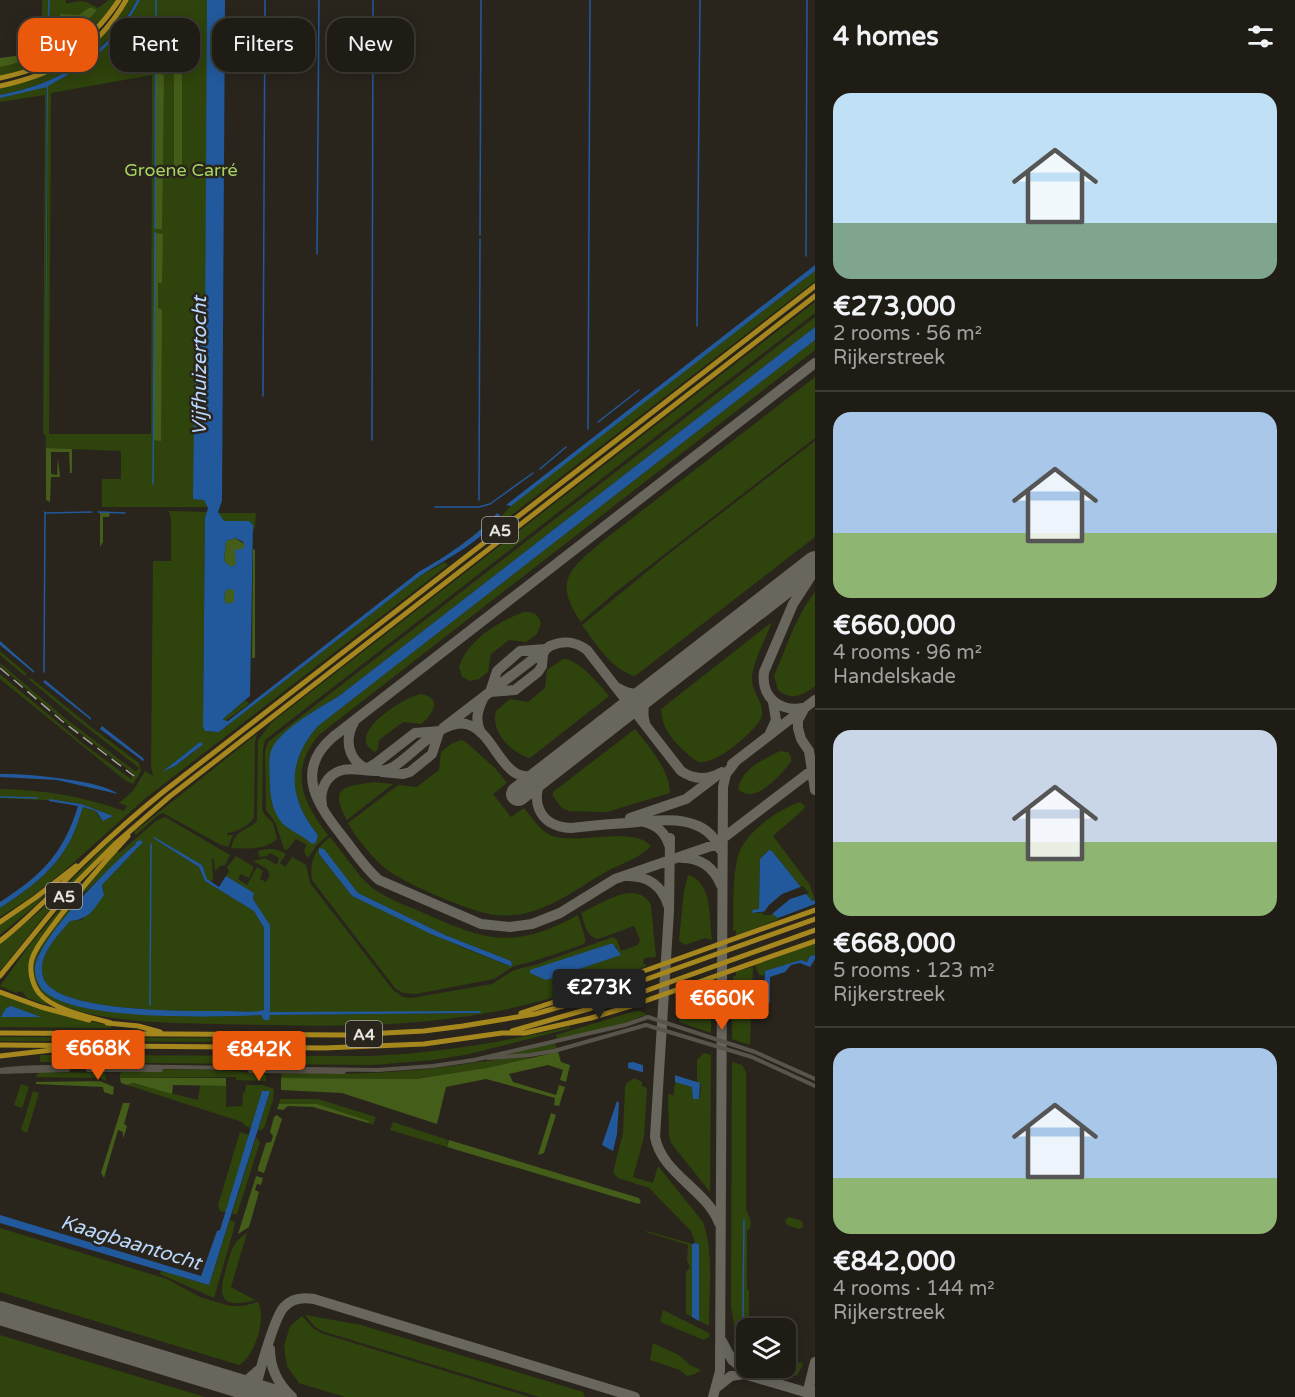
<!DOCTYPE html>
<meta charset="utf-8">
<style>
:root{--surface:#1f1c15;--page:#2c2922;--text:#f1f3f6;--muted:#a1a1a0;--line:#3c3a34;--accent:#ea580c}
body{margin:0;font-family:"Varela Round",sans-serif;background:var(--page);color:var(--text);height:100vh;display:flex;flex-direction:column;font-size:22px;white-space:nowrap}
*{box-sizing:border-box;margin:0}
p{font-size:20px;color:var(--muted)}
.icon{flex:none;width:33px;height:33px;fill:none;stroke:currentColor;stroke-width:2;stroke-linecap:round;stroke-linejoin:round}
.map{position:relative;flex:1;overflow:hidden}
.details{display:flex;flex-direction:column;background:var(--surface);width:480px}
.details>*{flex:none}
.hud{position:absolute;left:18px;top:18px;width:570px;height:54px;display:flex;gap:12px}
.buttons{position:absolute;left:736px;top:1318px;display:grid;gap:12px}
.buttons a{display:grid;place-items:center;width:60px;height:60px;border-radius:12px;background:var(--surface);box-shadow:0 3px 15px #0003,0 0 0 2px var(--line);font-size:30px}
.price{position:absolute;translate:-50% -51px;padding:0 14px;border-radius:6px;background:var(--accent);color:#fff;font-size:20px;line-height:39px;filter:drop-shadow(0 2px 3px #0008)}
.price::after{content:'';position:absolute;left:50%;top:36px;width:18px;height:14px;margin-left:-9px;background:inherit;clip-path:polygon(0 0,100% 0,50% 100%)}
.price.selected{background:#222;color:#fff}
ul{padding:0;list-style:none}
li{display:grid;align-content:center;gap:12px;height:318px;padding:0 18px}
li+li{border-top:2px solid var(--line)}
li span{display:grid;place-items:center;height:186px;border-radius:18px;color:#555}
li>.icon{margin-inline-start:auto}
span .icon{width:108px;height:108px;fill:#fffc;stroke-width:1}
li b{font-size:26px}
h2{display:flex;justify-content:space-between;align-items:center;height:72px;padding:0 18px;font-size:26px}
.chip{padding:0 21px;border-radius:18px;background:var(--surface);box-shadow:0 3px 15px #0003,0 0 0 2px var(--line);font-size:21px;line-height:54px}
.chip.selected{background:var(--accent);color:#fff}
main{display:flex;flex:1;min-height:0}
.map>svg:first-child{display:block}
.green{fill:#2f430c;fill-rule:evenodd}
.forest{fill:#445d19}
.water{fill:#22599c;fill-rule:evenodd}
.pier{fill:#29251c}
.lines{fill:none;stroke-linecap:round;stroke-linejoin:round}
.stream{stroke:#22599c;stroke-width:1.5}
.taxiway{stroke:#69665e;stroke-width:10}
.runway{stroke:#69665e;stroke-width:24}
.minor{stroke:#58544a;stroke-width:4}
.highway{stroke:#a6871e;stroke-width:5}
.rail{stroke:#a9a7a0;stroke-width:1.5;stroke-dasharray:12 6;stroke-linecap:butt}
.labels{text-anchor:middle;stroke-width:5;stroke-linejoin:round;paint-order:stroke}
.shield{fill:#29251c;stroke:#aeaba4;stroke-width:1.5}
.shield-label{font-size:16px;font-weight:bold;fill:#e7e5df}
.park-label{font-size:18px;fill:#a7d561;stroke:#29251c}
.water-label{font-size:20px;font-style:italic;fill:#b9d6fc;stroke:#29251c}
</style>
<main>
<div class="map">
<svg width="815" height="1397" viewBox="0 0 815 1397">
<rect width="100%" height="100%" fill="#29251c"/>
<path class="green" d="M42,0h23l2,4c14,-4 17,-4 31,4l11,-8h7c-29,46 -66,63 -116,76v-9c43,-9 67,-24 97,-57l-7,-3 -11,8 -21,12 9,-3v6l-18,12 -5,1 -6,-4 -3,-10 7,-5z
M129,0h8c-31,54 -77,84 -137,95v-7c59,-12 98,-36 129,-88z
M140,0h68l-4,500 5,7h-107v-28h19v-28l-75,-3v-13l-3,-1 2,-339 -45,7v-4l47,-12v184l1,-185c44,-20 68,-43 92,-85zM152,75l-1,359h-102l2,-341z
M815,271v10l-319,246 -4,-1 19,-20 48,-39z
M815,302v11l-550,427 -2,9 -1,60 3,6 8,8 4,16c-12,11 -30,10 -46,9 5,-20 15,-16 26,-27l1,-81 14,-18z
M815,317v10l-476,369 -28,17 -31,24 -5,7 -5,12v31l2,18 40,39 6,-9c-30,-36 -32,-73 0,-109l497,-386v10l-495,384c-32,36 -18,68 8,101l-12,11 -7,11 -3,-1 -2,-6 3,-5 -11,-6 -9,11 -3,-1 -9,-27 -9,-12 -1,-59 3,-9z
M815,377v61l-198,153 -36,31c-29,-42 -10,-54 23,-82z
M815,441v96l-180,139c-23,-6 -40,-33 -53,-51l89,-73z
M169,511l39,1 -3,7 -2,208 2,4 14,1 201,-156 25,-14 3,3 -301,232 -84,75 -32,25 -31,20v-9c28,-18 56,-39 71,-69 5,-10 8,-22 12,-32l13,4 3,6 7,3 7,-4 -32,-12 -18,-3 -63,-3v-9c44,1 83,7 124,22l3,-5 -8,-3 14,-12 12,-20 8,5 -2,-10 2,-205h18v-41zM200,742l1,4c-12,10 -24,20 -39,26z
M218,513h38l-1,14 -2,4v-6l-4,-4h-25z
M815,592v94c-13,10 -23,15 -37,4l-4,-14 20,-49 11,-21z
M524,612c9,-1 15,3 17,12l-4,10 -11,8 -17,-2 -18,14 -3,18 -9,7 -8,2 -9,-4 -3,-10c9,-27 40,-46 65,-55z
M772,622c-6,16 -20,41 -20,57 0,14 14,26 9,39 -6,14 -46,47 -61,44 -8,-2 -13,-9 -19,-14 -12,-12 -19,-22 -20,-39z
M0,651l27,23 -2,2 4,3 2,-1 60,49 48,36 2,8 -8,13 -7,-3 -126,-102v-5l81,68 50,37 3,-5 -69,-52 -64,-55 -1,-4 66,56 70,53 3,-4 -69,-54 -70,-59z
M563,659c15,-1 37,26 46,37l-79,62c-19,-5 -40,-27 -34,-47l14,-12 18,3 17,-14 2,-18z
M421,694c23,5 11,21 0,30l-18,-2 -24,18 -1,9 -3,3c-32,-16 28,-55 46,-58z
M246,700l3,4 -25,18v-4z
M635,729c14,18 35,41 35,64l-63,19 -38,-1 -7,-3 -9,-12v-4z
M257,734l-2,8 -1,75c-4,9 -18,15 -27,16v2h6l-5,12 -9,-3 -56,-31 -6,3 -21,19 -2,-3z
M461,740l5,2 29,26 12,15 -14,11 18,23 13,-9c8,10 15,21 26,27 25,11 84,-10 101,11 -12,13 -32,18 -47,27 -26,15 -52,35 -82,41 -8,1 -18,2 -27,1 -24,-3 -90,-31 -109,-46 -11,-9 -32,-33 -38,-46l50,-38 19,2 22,-17 2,-18 10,-8z
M780,751l8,1 3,5v5c-11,13 -36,44 -53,27 4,-21 25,-29 42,-38z
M373,782l20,2 -46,36c-18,-33 -4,-33 26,-38z
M800,802l5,4 -2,4 -30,26 37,49 5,15 -3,1 -40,-50h-5l-7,8 -1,50 -6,4c13,1 14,-6 26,6l-43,17v-6l-3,1c1,-23 -1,-54 5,-75 6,-23 41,-47 62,-54z
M165,817l65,38 -5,10 -5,1 -5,5 -1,-12h-2l1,20 -2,3 -4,-3 -5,-14 -49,-27 46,29 6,14 49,30 10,17v82c-13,3 -28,1 -41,1 -33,0 -170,2 -180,-34 -6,-22 15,-41 27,-56l12,-1 22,-28 -2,-7 36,-38 -2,-3 -52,49 -45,60 -3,10 15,33c32,16 69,16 104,17 36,2 71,3 106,2l3,3 5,-3 211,-2 -210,-1v-87l-17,-26 1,-6 -28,-17 3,-5 -2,-4 9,-11 18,11 -5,11 -8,-4 -3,5 9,6 10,-18 6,4 -3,8 6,3 4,-7 -3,-6 -14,-8 12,-3 12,7 2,-7 -9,-5 -3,3 -8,1 -1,-6c9,-3 20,-3 28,3l-6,9 5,4 7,-10 14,8 4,18 83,107 10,7 9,1 80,-14 22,-14 21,-5 78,-28 4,3 4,11 17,-6 2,-5 -6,-14 -36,13c-12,-3 -13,-15 -17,-26 20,-9 55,-35 70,-8l5,52 -12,1 -1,5 4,3c-55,19 -108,39 -166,48 -87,15 -175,12 -263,10 -46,-1 -91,-1 -136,-12 -10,-3 -22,-5 -30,-10 -18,-12 -23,-31 -15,-52l45,-59 35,-40 2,2 37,-32zM616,946l4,9 -74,25 -11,-10z
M330,837l31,40 11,11c16,11 36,18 54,26 63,28 89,35 152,1l8,26 -4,4 -51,17 -17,4 -20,13 -78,15 -13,-1 -8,-5 -83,-108c-3,-19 3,-31 18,-43zM319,849l5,1 34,43 87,42 66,26 1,3 -3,2 -57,-23 -100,-47 -33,-42z
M113,839l1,2 -65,69 -49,61v-27l40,-33z
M93,871l-59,79 -3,30 16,22v3l-20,-7 -5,-7 -6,2 -16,-7 31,-43z
M688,875c25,7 21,44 24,65l-7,-2 -20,7 -6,-4 5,-50z
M55,885l-19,20 -36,30v-12z
M815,943v12l-5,1 -3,6 -6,-2 -37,14v2l-5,-1 -4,-10z
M753,967l-3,78 -18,-6 1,-63h3v-5z
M708,981v5l3,-1v48l-32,-11 2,-30z
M0,994l65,22 47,10 -1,2 -111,-1z
M635,1011h5l9,5h-7l-19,8 -66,16 -1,-5z
M572,1026l-4,3 -103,26 -32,5 -60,5 -333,-3v-7h14l317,1c68,-3 134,-14 201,-30z
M0,1037l265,1v4l-265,-1z
M555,1043l2,7 -63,7 8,-3z
M704,1053l7,2 -1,137 -39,-49 -2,-8 -1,-41 5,1v4l2,-18 17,6 8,11 1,-14 -4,-2v-22z
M526,1057l4,1 -44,10 -70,11 -135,-1 1,-6c45,3 89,2 134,-2 37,-3 73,-11 110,-13z
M732,1062l10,3 4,7v136l5,14 -1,7 -3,1v60h2v28h2l4,11h-6l3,-1 -2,-5 -15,6 -4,-22z
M124,1070c47,0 96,-3 142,5v6l-30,-1v-3l-116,1v-5z
M38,1072l67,1 1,8 -6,-3 -64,-1z
M634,1078l8,4v4l5,2 -3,49 -11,40 20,6 5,-17 45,56c11,29 6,73 6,104l-10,-5v-77l-4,-1 -4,-12 -42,-43 -31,-10 -5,-5 10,-40 2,-46 2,-4z
M131,1083l67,17 2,-14h26v21l16,-1 1,-13 2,-1 1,-7h16l12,4 -1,11 -9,28 -5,3 -1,-1 12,-38 -8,-1 -11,37 -6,-2 -3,-4 -115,-37z
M21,1084l8,3 -6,19 -2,2 -7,-3z
M33,1091l6,2 -12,40 -6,-3z
M280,1099h38l58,18 -3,8 -5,-2v-2l-51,-17h-38z
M393,1122l55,18 -1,7 -57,-17z
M240,1132l9,3 -23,77 -6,-1 -2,-6z
M256,1137l4,5 -23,72h-5z
M789,1217l13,4 1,6 -4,2 -12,-4 -2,-5z
M230,1220l5,2 -2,10 -19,66 -54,-24 1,-3 48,14z
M0,1228l167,51 33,18 30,9h13l15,-4c9,16 -3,54 -19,63l-239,-73z
M647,1231l45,13v73l-6,-3v-42l4,-5 -3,-7 1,-15 -42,-13z
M247,1233l-16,54 24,13c-33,9 -38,-1 -29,-31 5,-16 5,-26 21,-36z
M663,1310l46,23v4l-5,3 -44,-18z
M305,1315l56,10 222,67 2,5h-46l-217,-66 -7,-4z
M302,1316l11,12 8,5 209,64h-185l-46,-14 -12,-17 -3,-20 6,-20z
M0,1335l205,62h-205z
M653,1343l26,12 11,10 11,5 -6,4 -8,2 -7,-6 -30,-10z
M786,1359l14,4 2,-2 1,4 -6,11 -19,-4 -10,-4h18z"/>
<path class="forest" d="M90,7l7,3c-26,31 -56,49 -97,57v-9l15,-2 18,-6v-21h2l4,12c11,5 20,-6 28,-11v-6l-10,3 3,-13 19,1z
M156,28h4v46l4,1 -2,154h-7z
M174,36h8v135l-8,1z
M155,233l8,1 -1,49h-4v25l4,2 -1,131 -8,-1z
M46,448l26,1v24h-2l-1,-21h-18v22l6,1 1,-17 2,19h-9l-1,25 -4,-2z
M100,512h10l-1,5h-6v25l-3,5z
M235,538l11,7 -10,19 -4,4 -8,-7 2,-20z
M253,549l2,1v108h-3z
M230,589h4v14l-8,1 -2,-5 2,-9z
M558,1052l3,10 9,3 -4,17 -6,-2 3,-10 -15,-5 -39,9 4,8 43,13 3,-10 6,2 -6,19 -5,-1 1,-7 -69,-19 -40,8 -9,37 -95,-31 -61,-3v-12l135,1 70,-11z
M120,1078h106v8l-53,-1 -1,9 -39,-11 -6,2 -6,-2z
M100,1081l14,6 -1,8 -9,-3 -1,-5 -67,-3v-2z
M123,1103h7l-6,21 3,2 -4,13v-7l-5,-2 -14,48 -3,-5z
M279,1104h38l52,17 -1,2 -55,-16 -25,-1 -5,4 -6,-1z
M551,1113l5,2 -12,38 -6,2z
M277,1115l5,4 -18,54 -6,-2v-3l8,-25 5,-1 2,-6 -3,-4 4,-15z
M449,1140l190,58 2,4 -2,2 -192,-57z
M256,1176l7,2 -2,7 -4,-1 -2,6 4,2 -10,35 -11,7z"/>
<path class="water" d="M137,0h3c-23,44 -49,63 -92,86l-3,414 2,-413 -47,11v-3c57,-10 110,-42 137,-95z
M207,0h18l-3,501 -4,11 6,9h25l4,4 -3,171 -26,22 -1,2 5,1 192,-150c24,-13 60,-37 77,-58l3,2c-18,27 -53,43 -80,61l-201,156 -14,-1 -2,-4 2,-209 3,-10 -4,-8 -11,-1 2,-160h10zM235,538l7,3 3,4 -3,4 -7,1 1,14 -5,3 -7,-6 2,-20zM230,589l4,1v12l-8,2 -2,-6 2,-8z
M815,265v6l-16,12 -288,223 -5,-1z
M815,327v13l-497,386c-32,36 -30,73 0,109l-2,7 -4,2c-9,-9 -21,-12 -30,-21 -9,-11 -12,-25 -12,-39 0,-11 -2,-23 1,-33 7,-21 50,-44 68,-55z
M0,641l34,30v2l-34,-28z
M45,680l46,38v2l-48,-38z
M102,726l41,32 1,2 -1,1 -43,-32z
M200,742l3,2 -2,2 -26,20 -13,6z
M0,774c24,-1 101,6 118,20l-61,-14 -57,-3z
M49,799l32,5 32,12 -10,5 -7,-10 -13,-4c-4,11 -7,22 -12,32 -15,30 -43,51 -71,69v-6c41,-26 64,-49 78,-96l-29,-5z
M154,837l48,28 5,14 12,8 7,-11 28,17 -1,6 17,26v87l211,-1 -1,2 -210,2 -1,5h-5l-3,-5c-46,2 -180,6 -215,-22 -7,-5 -11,-15 -11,-24 0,-28 78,-106 101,-125l-1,-1 5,-3 3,2 -2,2 -39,41 2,10c-11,15 -14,24 -34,26 -12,15 -33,34 -27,56 10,36 147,34 179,34 14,0 29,2 42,-1v-82l-10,-17 -49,-30 -6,-14 -46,-29z
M319,848l5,1 34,44 87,42 66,26 1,4 -2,1 -79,-32 -79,-38 -33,-42z
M769,850l3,1 40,50 3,-1v4l-37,14 -10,-7 -17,2 2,-3 6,-1 1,-50z
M610,944h3l8,11 -75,25 -16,-7v-3z
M815,955v4l-5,8 -10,-4 -9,2 -6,7 -15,5v24l-1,3 -5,-4 1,-29 36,-11 6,2 3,-6z
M11,1006l30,11h1h-41l5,-9z
M633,1062l67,21 -1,16h-6l-1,-12 -64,-19v-5z
M262,1091h8l-61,194 -209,-62v-8l201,61 16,-45 3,-1z
M617,1101l2,2 -2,31 -4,17 -11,-6z
M695,1243l4,1v77l-7,-4v-73z"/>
<path class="pier" d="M803,886l6,7 -19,6 -19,16h-9l7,-10 13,-11z
M643,1063l32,9v13l-32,-10z"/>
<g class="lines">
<path class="stream" d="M48,33l1,-33
M155,228l1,-228
M480,235l1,-235
M317,254l2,-254
M806,256l1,-256
M697,326l3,-326
M263,396l2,-396
M598,422l41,-32
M588,429l2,-429
M372,440l1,-440
M540,469l26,-22
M153,484l2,-252
M479,500l1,-261
M435,507h44l11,-3 43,-31
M98,512l27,1
M46,513l46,-1
M44,672l1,-160
M0,797l37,1
M150,1005l1,-161
M743,1318l1,-98"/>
<path class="taxiway" d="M815,363l-482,374c-42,36 -12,72 13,104 10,13 20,28 33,39l102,44 29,3 22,-3 28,-11 55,-34 99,-34 101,-77
M618,688c13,8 24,7 36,0
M490,692l25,-2 23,-18 4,-6 1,-12 3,-5
M490,692l7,-21 23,-20 26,-2
M803,708c-24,4 -42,-11 -39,-36l29,-68 22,-34
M803,711l-5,9v8l3,11 8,12 6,39
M354,722c-10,18 -6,38 13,47
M645,723c-4,-13 -1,-23 7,-33
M443,728l107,-82c14,-6 25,-5 37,4l94,121c13,9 27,9 41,1
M481,733c-6,-12 -4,-22 2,-34
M770,733l6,-13 -3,-18
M732,764l83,-64
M364,770l11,-6 40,-31 25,-2
M382,772l21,2 7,-2 22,-18 7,-22
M545,773c-17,25 -7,54 26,55 18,-2 37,-4 56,-5 32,-3 78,-11 93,26
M322,805c-2,-10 0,-18 6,-26 18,-21 44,0 65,-12 20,-12 48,-48 73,-43 33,8 34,68 79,49
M630,818l56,-19 29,-22
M644,822c13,3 21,10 25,23
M670,838l-1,73 -14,226c7,37 51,52 64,86
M682,858c19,0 32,10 39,27
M628,876c20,0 34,10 40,29
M722,1341l10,19 18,14
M270,1349c0,20 8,35 22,48
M815,1362l-6,24 6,8
M229,1383l17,-2 14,-12
M229,1383l8,6 7,8
M717,1387l14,-11 13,-2 71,21
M253,1397c5,-19 20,-78 31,-90 8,-9 19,-10 30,-8l321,98
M713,1397l7,-26 3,-584 3,-13 10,-13"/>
<path class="runway" d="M518,794l297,-231
M0,1313l276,84"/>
<path class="minor" d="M488,1058l42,-3 24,-4 92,-26 106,32 63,29
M0,1070c35,-6 71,-1 107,-4l271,4 55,-4 41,-6 151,-35 23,-8 107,35 60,27
M88,1070h73
M250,1071l94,1
M0,1072l68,-2"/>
<path class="highway" d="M0,78c53,-11 88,-31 119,-78
M0,86c56,-12 97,-35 126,-86
M0,922l35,-24 41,-32
M0,941c32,-25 58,-54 87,-82 24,-23 50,-46 76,-67l652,-506
M0,976l73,-90 42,-42 54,-47 646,-501
M0,992l41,15 48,13
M521,1013l81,-27 213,-76
M107,1023l31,3 22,6
M111,1023c-21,-6 -58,-13 -72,-30 -7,-9 -10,-23 -7,-34 4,-13 14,-24 22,-35 23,-31 48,-60 74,-88
M512,1031l111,-32 192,-69
M0,1033l347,2 77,-4 39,-5 72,-12 70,-20 210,-75
M0,1045l324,3 100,-4 78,-11h23l66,-15 40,-12 184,-65
M0,1056l61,-7"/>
<path class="rail" d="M0,668l62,53 72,55"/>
</g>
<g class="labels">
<g class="shield">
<rect x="482" y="517" width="36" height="26" rx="4.5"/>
<rect x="46" y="883" width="36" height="26" rx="4.5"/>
<rect x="346" y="1021" width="36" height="26" rx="4.5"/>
</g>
<g class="shield-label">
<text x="500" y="536">A5</text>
<text x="64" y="902">A5</text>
<text x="364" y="1040">A4</text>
</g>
<g class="park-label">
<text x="181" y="176">Groene Carré</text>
</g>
<g class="water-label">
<text transform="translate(199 366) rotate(-90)" y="7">Vijfhuizertocht</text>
<text transform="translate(131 1242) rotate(17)" y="7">Kaagbaantocht</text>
</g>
</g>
</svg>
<div class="buttons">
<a><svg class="icon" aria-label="layers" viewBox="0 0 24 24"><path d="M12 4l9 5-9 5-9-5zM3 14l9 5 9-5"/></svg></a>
</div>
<b class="price selected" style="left:599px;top:1020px">€273K</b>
<b class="price" style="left:722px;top:1031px">€660K</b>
<b class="price" style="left:98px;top:1081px">€668K</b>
<b class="price" style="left:259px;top:1082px">€842K</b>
<div class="hud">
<a class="chip selected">Buy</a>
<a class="chip">Rent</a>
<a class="chip">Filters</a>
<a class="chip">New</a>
</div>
</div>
<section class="details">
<h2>4 homes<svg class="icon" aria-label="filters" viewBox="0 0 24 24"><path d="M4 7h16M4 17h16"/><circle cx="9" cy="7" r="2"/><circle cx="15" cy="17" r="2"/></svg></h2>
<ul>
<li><span style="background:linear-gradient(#bfe0f5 70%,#7fa58c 0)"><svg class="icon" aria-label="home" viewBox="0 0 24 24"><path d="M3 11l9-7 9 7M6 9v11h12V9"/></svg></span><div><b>€273,000</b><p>2 rooms · 56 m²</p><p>Rijkerstreek</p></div></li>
<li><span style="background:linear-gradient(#a9c7e8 65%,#8fb573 0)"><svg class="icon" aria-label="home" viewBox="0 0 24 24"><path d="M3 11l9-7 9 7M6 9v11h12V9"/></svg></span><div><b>€660,000</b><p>4 rooms · 96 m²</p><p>Handelskade</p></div></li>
<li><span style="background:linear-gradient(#c9d6e8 60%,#8fb573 0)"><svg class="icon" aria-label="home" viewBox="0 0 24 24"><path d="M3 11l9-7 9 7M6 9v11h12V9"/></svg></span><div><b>€668,000</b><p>5 rooms · 123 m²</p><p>Rijkerstreek</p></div></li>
<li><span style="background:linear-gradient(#a9c7e8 70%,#8fb573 0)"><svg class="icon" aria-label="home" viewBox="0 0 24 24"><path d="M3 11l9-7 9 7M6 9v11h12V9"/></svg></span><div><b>€842,000</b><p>4 rooms · 144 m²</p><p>Rijkerstreek</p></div></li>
</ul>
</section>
</main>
